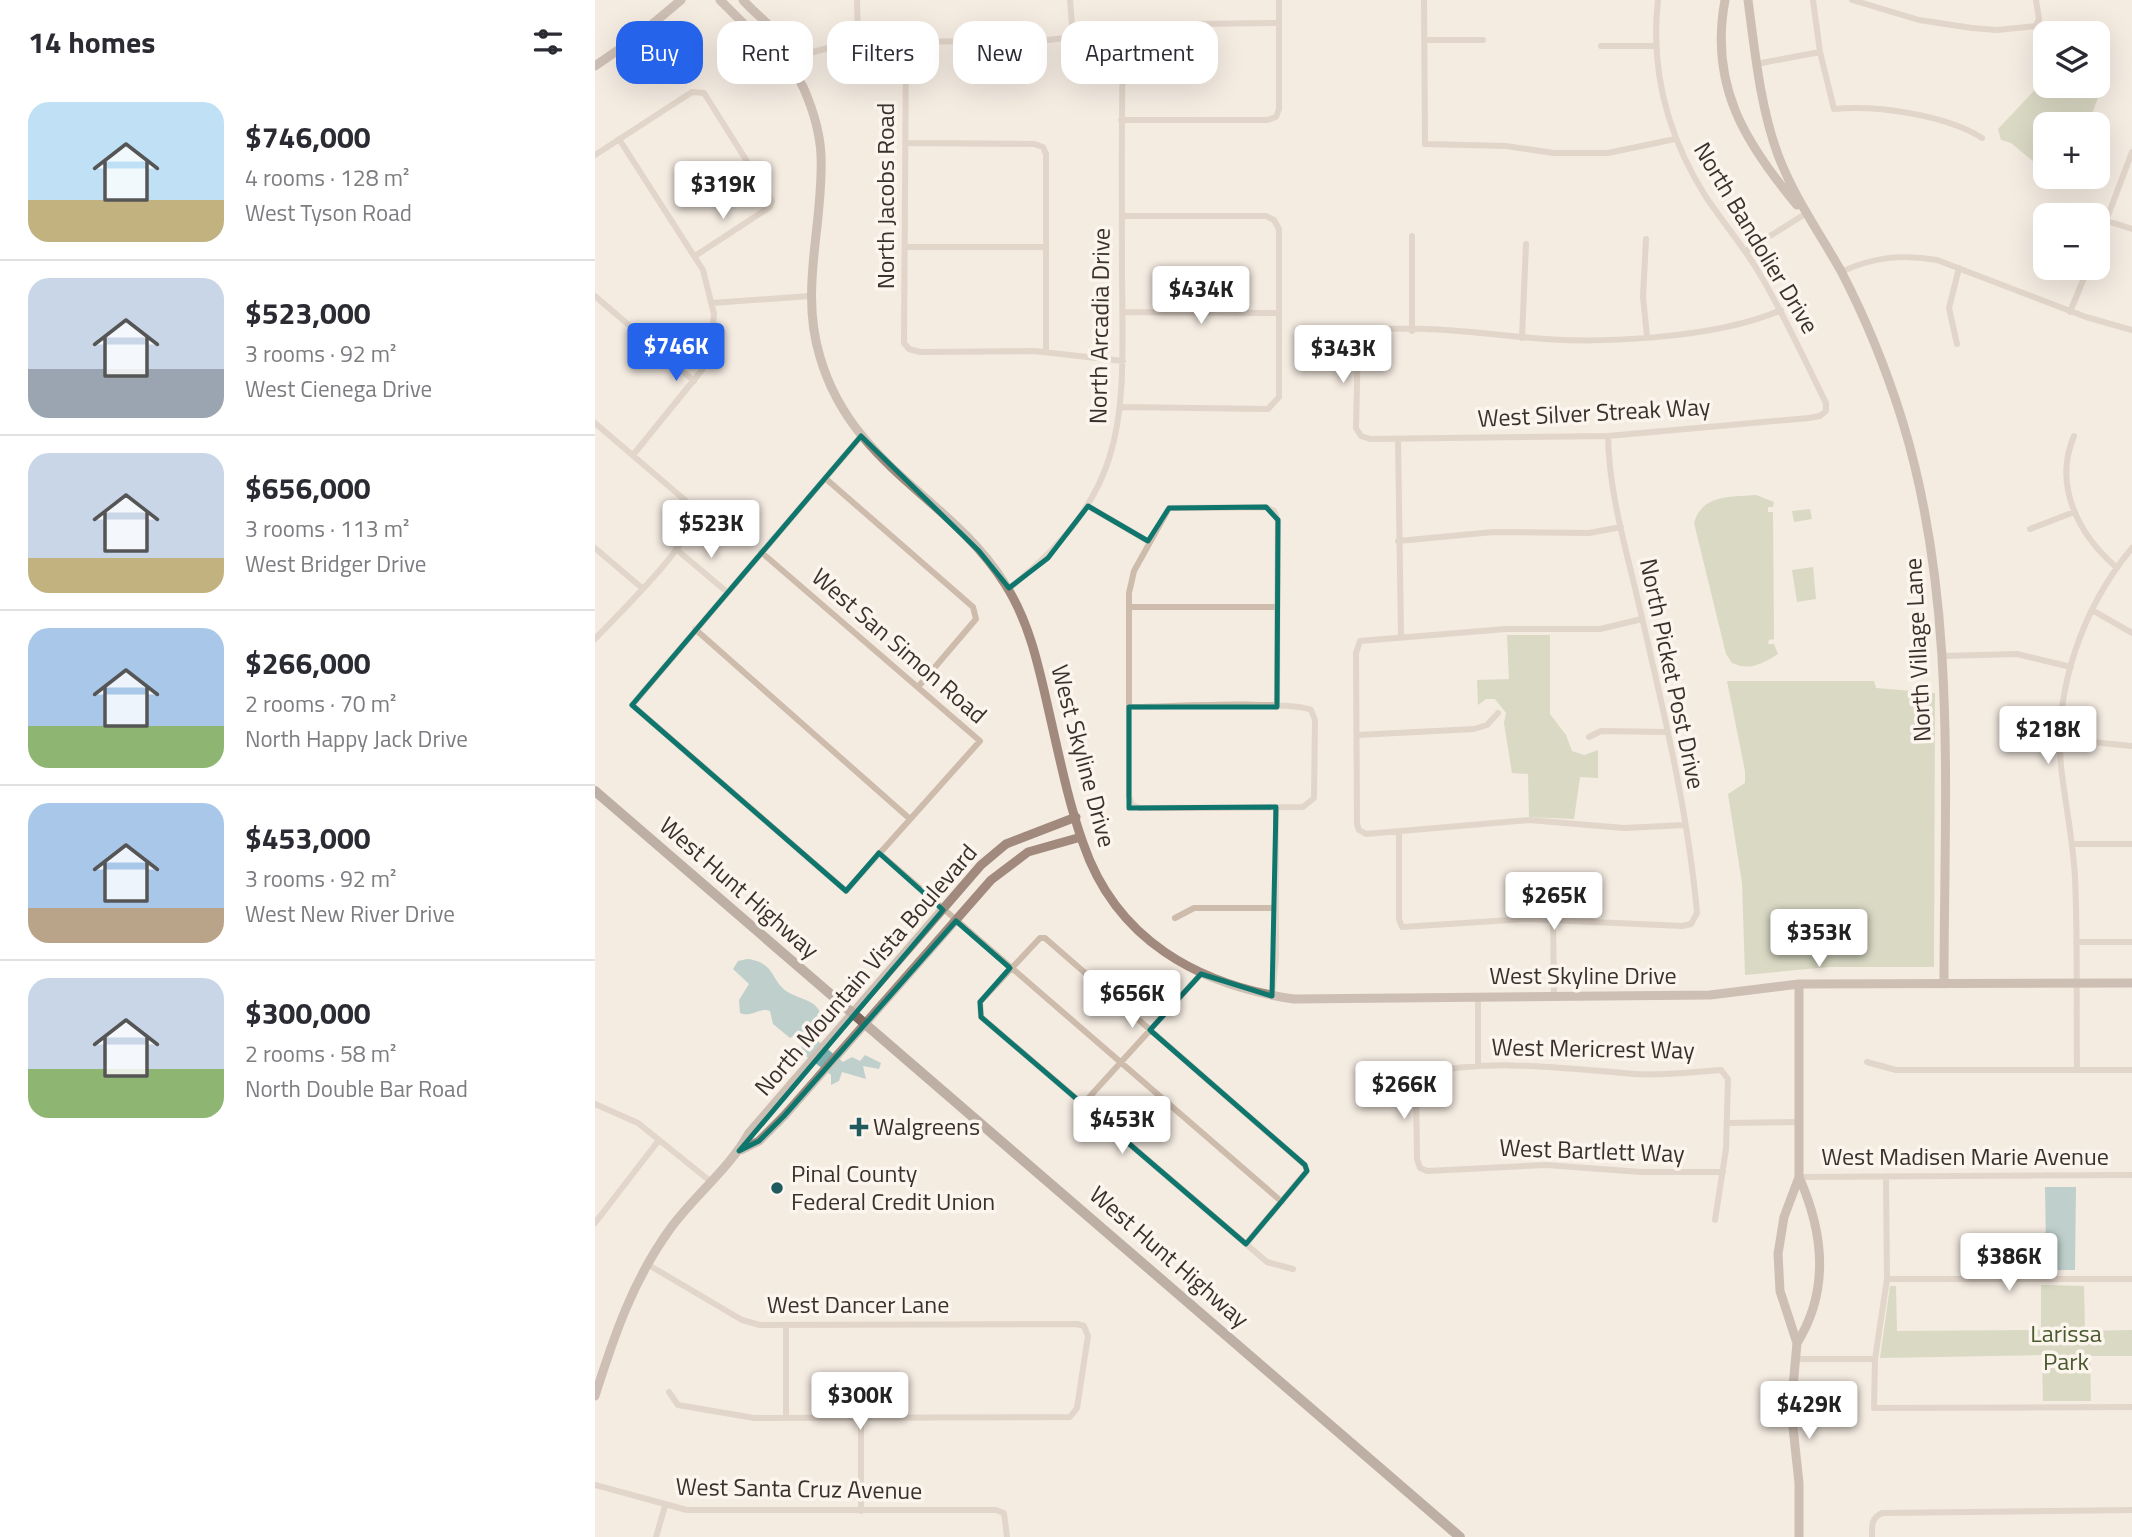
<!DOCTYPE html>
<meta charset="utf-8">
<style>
:root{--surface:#fff;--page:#f7f7f7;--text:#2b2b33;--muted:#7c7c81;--line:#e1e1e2;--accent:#2563eb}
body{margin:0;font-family:"Titillium Web",sans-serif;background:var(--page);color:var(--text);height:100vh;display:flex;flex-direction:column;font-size:26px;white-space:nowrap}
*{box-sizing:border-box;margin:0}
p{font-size:23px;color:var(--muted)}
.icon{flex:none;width:38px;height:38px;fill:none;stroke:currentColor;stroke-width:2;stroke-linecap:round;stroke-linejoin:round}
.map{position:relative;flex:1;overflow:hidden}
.side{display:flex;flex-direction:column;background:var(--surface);width:595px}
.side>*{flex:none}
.hud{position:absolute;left:21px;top:21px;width:665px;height:63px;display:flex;gap:14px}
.controls{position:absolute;left:1438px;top:21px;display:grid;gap:14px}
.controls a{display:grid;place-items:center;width:77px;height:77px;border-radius:14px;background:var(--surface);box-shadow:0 7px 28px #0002;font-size:35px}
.price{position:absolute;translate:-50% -60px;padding:0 16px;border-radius:7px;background:#fff;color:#222;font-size:23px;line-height:46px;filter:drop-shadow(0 2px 4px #0008)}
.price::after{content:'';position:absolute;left:50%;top:42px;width:21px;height:16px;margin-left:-10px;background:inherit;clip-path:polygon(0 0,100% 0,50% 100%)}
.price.on{background:var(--accent);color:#fff}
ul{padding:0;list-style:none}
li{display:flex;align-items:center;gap:21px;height:175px;padding:0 28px}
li+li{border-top:2px solid var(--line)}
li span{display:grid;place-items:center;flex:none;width:196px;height:140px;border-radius:21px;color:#555}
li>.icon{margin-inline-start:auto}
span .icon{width:84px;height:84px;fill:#fffc;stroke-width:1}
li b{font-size:30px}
h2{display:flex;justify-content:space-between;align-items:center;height:84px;padding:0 28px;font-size:30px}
.chip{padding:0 24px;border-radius:21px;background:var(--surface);box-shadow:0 7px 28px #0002;font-size:24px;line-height:63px}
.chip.on{background:var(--accent);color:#fff}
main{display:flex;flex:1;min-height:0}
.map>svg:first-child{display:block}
.park{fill:#b8c4a0}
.water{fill:#7fb0b2}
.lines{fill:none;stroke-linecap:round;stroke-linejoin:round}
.street{stroke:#cdbbac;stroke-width:6}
.secondary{stroke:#a18a7d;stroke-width:9}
.primary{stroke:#7d675c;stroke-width:10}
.marked{fill:none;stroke:#0f766e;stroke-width:5;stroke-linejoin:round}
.poi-dot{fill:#1f5a5e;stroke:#fbf5ee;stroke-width:2.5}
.labels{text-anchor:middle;stroke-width:7;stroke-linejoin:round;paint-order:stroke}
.street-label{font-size:24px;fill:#3b302b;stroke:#fbf5ee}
.poi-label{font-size:24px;fill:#3b302b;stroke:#fbf5ee;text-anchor:start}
.park-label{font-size:24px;fill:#4a5a2e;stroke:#fbf5ee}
</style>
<main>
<section class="side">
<h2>14 homes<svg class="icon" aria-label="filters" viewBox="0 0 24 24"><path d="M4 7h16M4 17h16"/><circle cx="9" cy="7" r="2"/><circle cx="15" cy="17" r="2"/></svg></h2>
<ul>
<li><span style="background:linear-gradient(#bfe0f5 70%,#c2b280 0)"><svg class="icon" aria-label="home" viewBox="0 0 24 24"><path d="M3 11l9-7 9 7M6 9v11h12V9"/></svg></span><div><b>$746,000</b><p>4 rooms · 128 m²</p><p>West Tyson Road</p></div></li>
<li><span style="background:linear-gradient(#c9d6e8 65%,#9aa5b1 0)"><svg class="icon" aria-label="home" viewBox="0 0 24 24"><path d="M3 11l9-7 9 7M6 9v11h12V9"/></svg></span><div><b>$523,000</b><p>3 rooms · 92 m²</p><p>West Cienega Drive</p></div></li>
<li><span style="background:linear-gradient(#c9d6e8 75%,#c2b280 0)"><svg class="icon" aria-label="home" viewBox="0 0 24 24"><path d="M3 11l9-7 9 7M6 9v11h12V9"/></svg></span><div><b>$656,000</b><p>3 rooms · 113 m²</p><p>West Bridger Drive</p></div></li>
<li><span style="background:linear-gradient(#a9c7e8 70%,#8fb573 0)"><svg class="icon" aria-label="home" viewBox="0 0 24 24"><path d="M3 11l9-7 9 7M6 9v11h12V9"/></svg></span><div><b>$266,000</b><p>2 rooms · 70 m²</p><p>North Happy Jack Drive</p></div></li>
<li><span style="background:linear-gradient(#a9c7e8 75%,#b9a48a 0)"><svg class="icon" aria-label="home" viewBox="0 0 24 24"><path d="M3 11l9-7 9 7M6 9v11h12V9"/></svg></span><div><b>$453,000</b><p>3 rooms · 92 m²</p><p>West New River Drive</p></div></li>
<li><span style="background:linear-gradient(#c9d6e8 65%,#8fb573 0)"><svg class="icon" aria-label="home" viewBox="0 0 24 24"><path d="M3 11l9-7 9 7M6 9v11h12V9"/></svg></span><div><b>$300,000</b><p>2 rooms · 58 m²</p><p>North Double Bar Road</p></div></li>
</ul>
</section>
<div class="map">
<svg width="1537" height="1537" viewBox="0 0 1537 1537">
<rect width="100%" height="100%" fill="#f4ebe1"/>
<path class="park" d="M1503,61l11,8 -21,55h-42v48l-35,-29 -10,-3 -3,-11 48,-51v8h52z
M1161,495l18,7 -1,5h-5v5h5l1,127 -5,1 -1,4h6l4,10c-16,10 -28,17 -46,9l-6,-9 -32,-131c8,-29 37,-26 62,-28z
M1215,509l2,10 -18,3 -2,-11z
M1218,567l3,32 -19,3 -5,-32z
M912,635h43v79l16,21 6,16 12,4 14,-5v28l-18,-1 -6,42 -45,-2 -1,-43 -16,-1 -8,-50 2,-10 -11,-14h-9l-8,6 -1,-25 32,-1z
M1132,681h147l2,7 59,5 -1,274h-105l-84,8 -3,-92 -14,-89 17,-11v-12z
M1446,1285l43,1 1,45 47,-1v26h-42l1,45h-48l-1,-46 -162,3 10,-72h6l1,45 144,-1z"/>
<path class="water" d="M152,959c29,3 23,22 41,33 12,8 32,8 33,26l-6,9 3,14 25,21 9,-5 8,4 5,-6 16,8 -2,6 -16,-3 3,13 -24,-7 -3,9 -8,4v-10l-29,-22 -1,-16 -6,-2 -5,3 -17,-14 -3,-13c-11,-4 -19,7 -30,2l-1,-13 10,-16 -16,-15 5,-8z
M1450,1187h31l-1,83h-22l-7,-23z"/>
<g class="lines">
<path class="street" d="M262,0l1,41
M475,0l3,37
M829,0l1,144 81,2 48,7h54l67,-14
M1063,0c-8,71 10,137 48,197 17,25 36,48 52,74 26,43 46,88 68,132v8l-6,5 -11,2 -201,18 -238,3 -9,-3 -5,-8 2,-88 3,-8c50,-8 110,0 160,5 71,8 195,2 260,-27
M1218,0l7,52 14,57c43,-4 112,6 148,29
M1257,0l67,20 53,8 25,2 39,-4 3,-7 -3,-19
M830,40h58
M311,41l-2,302 5,6 11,3 114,-1 89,10
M1006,46h54
M1161,64l64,-12
M197,68l18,-15 39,-11 189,-1 28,-3 51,-13 162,-2
M526,120h146l9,-3 3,-8v-109
M24,139l84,131 11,44 -3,31 -9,25 -69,85
M311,143l128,1 9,3 3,7v198
M0,155l97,-63 12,1 68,108 -2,6 -75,49
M1512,221l25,8
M1051,239l-3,58 4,39
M1503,242l34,-90
M310,247h141
M1151,251l59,-37
M1246,272c32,-15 61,-18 96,-12l149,57 46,13
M0,296l99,85
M117,303l98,-7
M527,312l157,1
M1475,312l18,-44
M817,331v-95
M927,338l4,-94
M1362,344l-8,-36 10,-40
M526,407l147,2 11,-12v-168l-5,-9 -8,-4h-144
M0,423l91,78 9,14c-6,32 -76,98 -100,124
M1479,436c-21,49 4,98 42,131
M803,439l3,197
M230,478l148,129 3,12 -58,68
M493,506l60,35
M1435,529l44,-17
M803,541l96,-9 95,1 32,-6
M0,548l47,40
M81,549l51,43
M166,552l219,189 -134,150 -214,-186 229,-269
M413,589c125,-99 115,-172 114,-318 0,-73 -1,-146 1,-219l-6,-27
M534,607h148
M1497,610l40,23
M1047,619l-42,10h-94l-146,12 -4,12 1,171 2,6 7,4 163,-14 95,8 61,-3
M100,629l215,190
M1348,656l74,-2 54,13
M534,707c33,0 161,-7 182,3l4,10 -1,78 -11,9 -163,1 -8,-3 -3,-9v-203l5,-22 35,-63 97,-1 8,4 4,9 -1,187
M763,735l116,-6 13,-4 11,-12
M994,737l12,-6 65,1
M1465,739l72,7
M804,832v87l3,8 125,-8 155,7 9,-2 6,-11c-9,-102 -34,-204 -57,-304 -13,-57 -31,-114 -32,-173
M1478,844h59
M284,853l403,349
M580,918l19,-10h82
M958,919l1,76
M1481,942h56
M677,996l4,-39v-150
M883,996v70
M1272,1062l29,8h236
M1482,1070c-1,-64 1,-129 -2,-193 -2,-37 -10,-74 -14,-111 -7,-78 22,-159 71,-218
M0,1104l43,19 72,58
M488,1104l118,-130
M1132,1123l72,-1
M1204,1177l333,-2
M1291,1177l1,102 -12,80 -1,49 258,-1
M1120,1220l11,-71 2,-70 -7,-9c-29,2 -59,6 -87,4 -73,-6 -142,-16 -215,0l-3,9 1,76 3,9 7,3 119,-6 95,7h82
M0,1223l64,-83
M651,1244l61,-73 -2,-6 -260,-227h-5l-60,64 1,15 286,245 26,7
M52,1264l95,56 18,5 317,-1 7,2 4,10 -11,72 -7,9 -316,1 -76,-13 -9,-13
M1292,1279h245
M191,1325v93
M1201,1359h79
M0,1485l92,25h309l8,3 3,24
M266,1511v-92
M61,1537l9,-31
M1277,1537c0,-11 -1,-19 10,-24l250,-3"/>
<path class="secondary" d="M125,0l55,55 17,13
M148,0c11,13 40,35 46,49 2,6 1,13 3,18 3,8 9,15 12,22 9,21 16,43 17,66 3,68 -22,134 -1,202 32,110 131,140 185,227 25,39 34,84 44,128 10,43 19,89 34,131 33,97 115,142 211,156l416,-4 89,-11 333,-1
M1130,0c-16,85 20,143 72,205
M1153,0c7,52 12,106 30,155 16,42 41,77 63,116 25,48 46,100 62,152 55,181 41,373 41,561
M0,66l42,-29 44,-37
M1204,984v193l-15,40 -6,37 2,37 17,52 -6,66 8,74v54
M146,1150l18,-9 25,-25 207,-236 37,-28 53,-15
M1202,1343c33,-53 26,-112 2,-166
M0,1396c19,-60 38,-116 75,-167 24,-33 59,-60 79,-96l232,-268 25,-21 70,-27"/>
<path class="primary" d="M0,791l865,746"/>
</g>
<path d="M0 0H1537V1537H0ZM266,436l118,115 30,37 39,-30 40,-52 60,35 21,-33 97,-1 12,13 -1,187h-148v101l147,-1 -4,189 -71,-22 -51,56 155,135 2,6 -61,73 -265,-227 -1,-15 30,-34 -54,-47 -172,195 -25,25 -20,10 204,-241 -64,-57 -33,38 -214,-186z" fill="#f4ebe1" fill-opacity=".55" fill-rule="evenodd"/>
<path class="marked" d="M266,436l118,115 30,37 39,-30 40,-52 60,35 21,-33 97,-1 12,13 -1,187h-148v101l147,-1 -4,189 -71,-22 -51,56 155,135 2,6 -61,73 -265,-227 -1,-15 30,-34 -54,-47 -172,195 -25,25 -20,10 204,-241 -64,-57 -33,38 -214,-186z"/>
<g class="poi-dot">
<path d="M260.5 1116.5h7v7h7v7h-7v7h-7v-7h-7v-7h7z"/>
<circle cx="182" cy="1188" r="7"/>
</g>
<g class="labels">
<g class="street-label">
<text transform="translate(291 196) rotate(-90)" y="8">North Jacobs Road</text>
<text transform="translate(1161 238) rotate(59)" y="8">North Bandolier Drive</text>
<text transform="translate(505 326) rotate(-89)" y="8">North Arcadia Drive</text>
<text transform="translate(999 413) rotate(-3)" y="8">West Silver Streak Way</text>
<text transform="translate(304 646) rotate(41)" y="8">West San Simon Road</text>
<text transform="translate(1323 650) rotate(-93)" y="8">North Village Lane</text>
<text transform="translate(1077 674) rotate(78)" y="8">North Picket Post Drive</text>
<text transform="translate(488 756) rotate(75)" y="8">West Skyline Drive</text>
<text transform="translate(144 888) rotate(41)" y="8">West Hunt Highway</text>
<text transform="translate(271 970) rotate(-49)" y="8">North Mountain Vista Boulevard</text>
<text x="988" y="984">West Skyline Drive</text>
<text transform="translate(998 1049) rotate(1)" y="8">West Mericrest Way</text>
<text transform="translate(997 1151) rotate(2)" y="8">West Bartlett Way</text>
<text x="1370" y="1165">West Madisen Marie Avenue</text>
<text transform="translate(574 1257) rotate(41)" y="8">West Hunt Highway</text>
<text x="263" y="1313">West Dancer Lane</text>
<text transform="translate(204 1489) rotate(1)" y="8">West Santa Cruz Avenue</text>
</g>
<g class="poi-label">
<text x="278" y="1135">Walgreens</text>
<text x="196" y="1182">Pinal County<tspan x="196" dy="28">Federal Credit Union</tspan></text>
</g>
<g class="park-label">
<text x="1471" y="1342">Larissa<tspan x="1471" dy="28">Park</tspan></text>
</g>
</g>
</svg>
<div class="controls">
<a><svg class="icon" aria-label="layers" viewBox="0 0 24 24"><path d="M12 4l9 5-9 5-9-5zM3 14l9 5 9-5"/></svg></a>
<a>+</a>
<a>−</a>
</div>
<b class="price" style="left:128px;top:221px">$319K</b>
<b class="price" style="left:606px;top:326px">$434K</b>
<b class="price on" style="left:81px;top:383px">$746K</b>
<b class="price" style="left:748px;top:385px">$343K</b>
<b class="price" style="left:116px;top:560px">$523K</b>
<b class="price" style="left:1453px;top:766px">$218K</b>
<b class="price" style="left:959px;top:932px">$265K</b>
<b class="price" style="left:1224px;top:969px">$353K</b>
<b class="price" style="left:537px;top:1030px">$656K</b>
<b class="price" style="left:809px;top:1121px">$266K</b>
<b class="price" style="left:527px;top:1156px">$453K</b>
<b class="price" style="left:1414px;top:1293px">$386K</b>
<b class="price" style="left:265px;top:1432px">$300K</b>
<b class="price" style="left:1214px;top:1441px">$429K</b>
<div class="hud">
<a class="chip on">Buy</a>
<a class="chip">Rent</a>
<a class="chip">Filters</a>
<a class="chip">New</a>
<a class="chip">Apartment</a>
</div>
</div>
</main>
